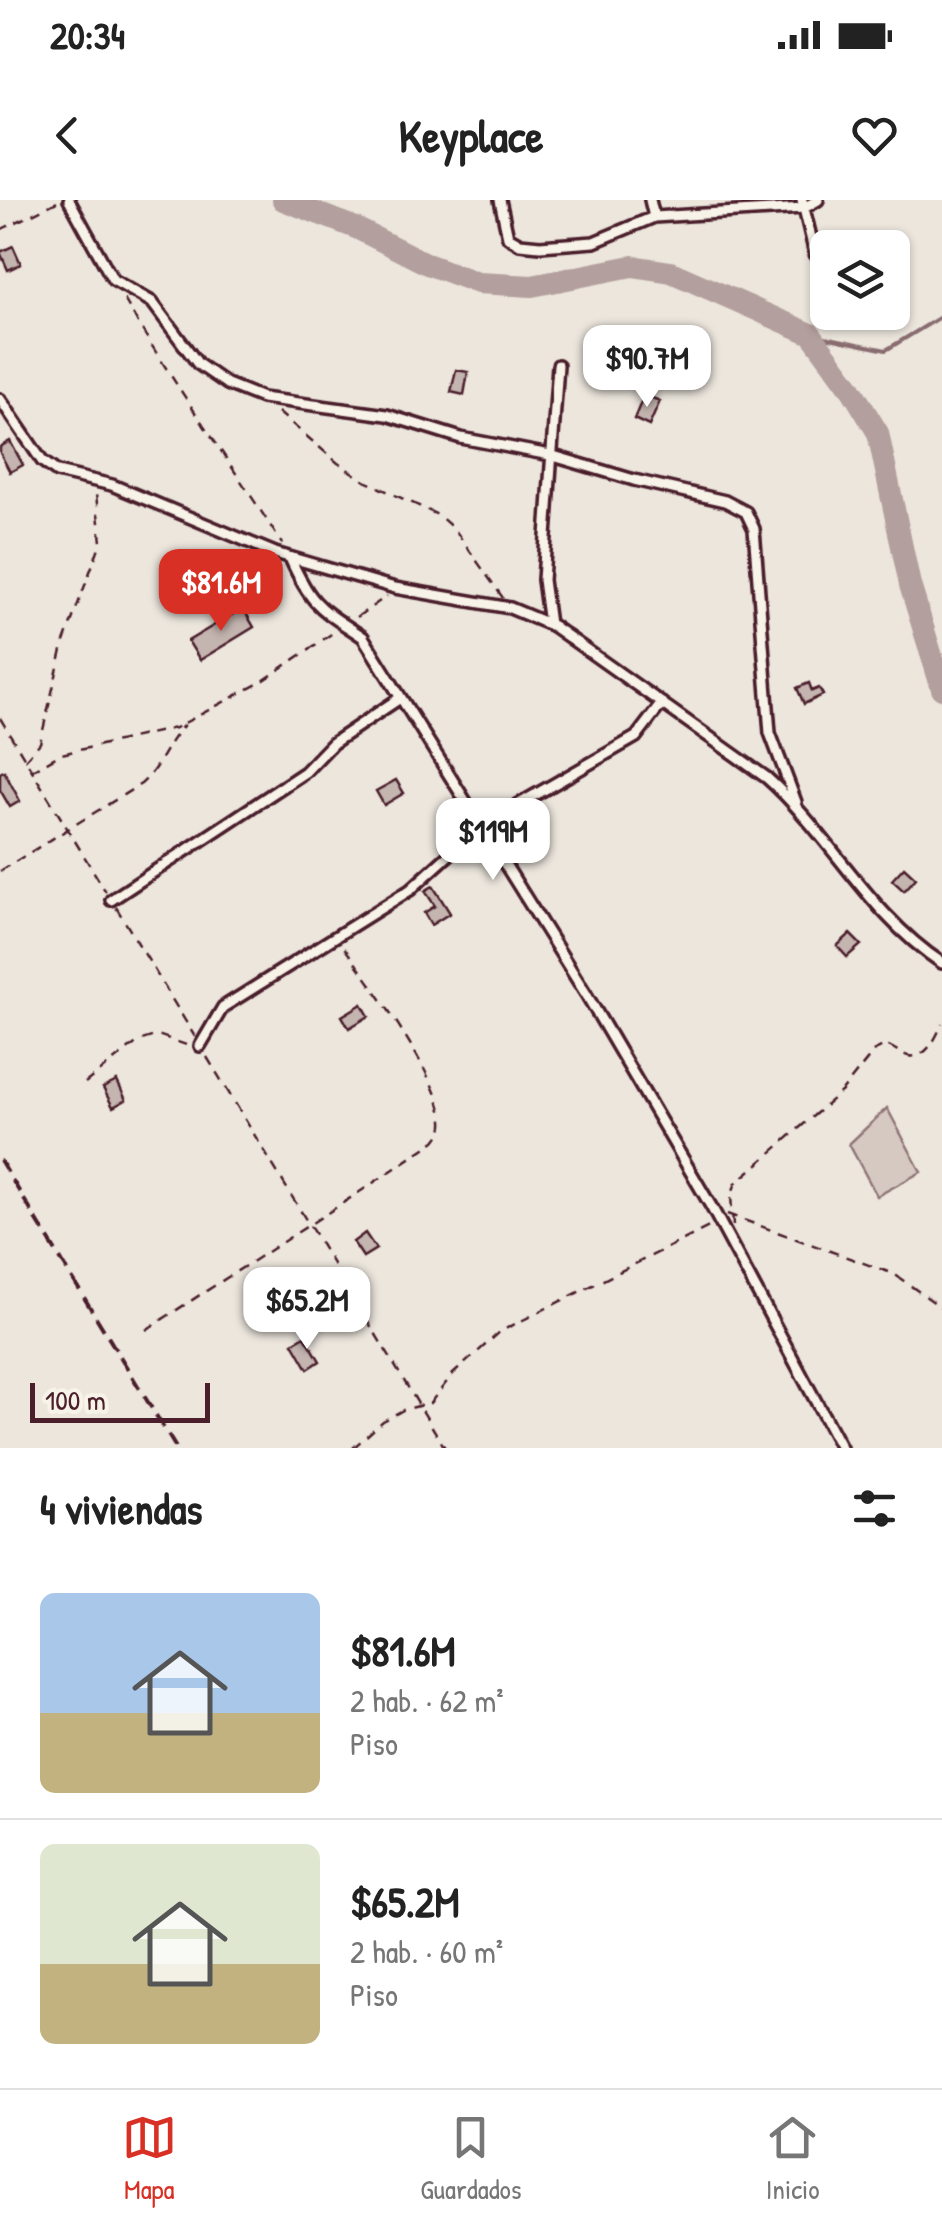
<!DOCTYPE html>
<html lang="es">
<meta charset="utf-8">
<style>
:root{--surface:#fff;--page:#f2f2f2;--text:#222;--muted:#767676;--line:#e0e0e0;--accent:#d93025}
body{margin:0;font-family:"Patrick Hand",sans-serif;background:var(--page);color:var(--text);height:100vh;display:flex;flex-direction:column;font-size:38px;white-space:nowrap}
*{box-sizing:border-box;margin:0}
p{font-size:32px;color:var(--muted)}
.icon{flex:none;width:55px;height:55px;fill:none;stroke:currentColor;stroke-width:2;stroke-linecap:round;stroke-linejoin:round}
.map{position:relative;height:1248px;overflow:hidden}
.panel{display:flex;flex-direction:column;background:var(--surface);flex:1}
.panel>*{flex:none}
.fabs{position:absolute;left:810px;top:30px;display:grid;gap:20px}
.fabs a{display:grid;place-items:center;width:100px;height:100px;border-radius:15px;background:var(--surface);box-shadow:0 2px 8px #0004;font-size:50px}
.scale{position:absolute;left:30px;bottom:25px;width:180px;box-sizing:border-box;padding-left:10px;border:5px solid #4a1f2b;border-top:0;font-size:28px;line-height:35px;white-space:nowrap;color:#4a1f2b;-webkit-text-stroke:8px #f7f3e8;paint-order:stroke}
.price{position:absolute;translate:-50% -85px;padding:0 22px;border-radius:20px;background:#fff;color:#222;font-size:32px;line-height:65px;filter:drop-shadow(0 2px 5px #0008)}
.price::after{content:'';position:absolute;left:50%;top:60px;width:30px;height:22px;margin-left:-15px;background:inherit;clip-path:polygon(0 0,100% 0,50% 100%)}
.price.selected{background:var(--accent);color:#fff}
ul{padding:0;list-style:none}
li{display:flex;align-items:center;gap:30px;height:250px;padding:0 40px}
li+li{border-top:2px solid var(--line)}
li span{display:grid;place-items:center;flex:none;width:280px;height:200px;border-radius:15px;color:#555}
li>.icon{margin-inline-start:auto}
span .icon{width:120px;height:120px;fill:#fffc;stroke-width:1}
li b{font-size:42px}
h2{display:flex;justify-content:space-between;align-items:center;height:120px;padding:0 40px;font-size:42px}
.status{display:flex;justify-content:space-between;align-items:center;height:70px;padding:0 50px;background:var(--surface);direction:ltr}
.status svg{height:28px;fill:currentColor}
header{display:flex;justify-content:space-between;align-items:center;height:130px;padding:0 40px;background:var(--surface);font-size:45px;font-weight:700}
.menu{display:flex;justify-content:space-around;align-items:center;height:140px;border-top:2px solid var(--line);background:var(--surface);font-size:28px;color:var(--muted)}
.menu a{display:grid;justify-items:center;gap:5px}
.menu .selected{color:var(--accent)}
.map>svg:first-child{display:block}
.green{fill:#d5c9c2;stroke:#907476;stroke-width:2.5}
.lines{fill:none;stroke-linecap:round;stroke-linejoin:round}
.stream{stroke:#896c6f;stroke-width:4}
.river{stroke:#b39f9d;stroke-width:22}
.building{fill:#c4b5b0;stroke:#4a1f2b;stroke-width:2.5}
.minor-casing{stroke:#4a1f2b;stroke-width:16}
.path{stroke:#4a1f2b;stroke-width:2.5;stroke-dasharray:10 8;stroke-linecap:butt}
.minor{stroke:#f7f3e8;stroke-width:9}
.rail{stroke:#4a1f2b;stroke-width:4;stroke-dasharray:15 8;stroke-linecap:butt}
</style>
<div class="status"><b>20:34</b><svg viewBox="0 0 49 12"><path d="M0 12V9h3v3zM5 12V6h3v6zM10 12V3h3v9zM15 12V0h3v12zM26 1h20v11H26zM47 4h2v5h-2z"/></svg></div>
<header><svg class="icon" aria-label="back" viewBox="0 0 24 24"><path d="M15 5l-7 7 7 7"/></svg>Keyplace<svg class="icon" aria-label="heart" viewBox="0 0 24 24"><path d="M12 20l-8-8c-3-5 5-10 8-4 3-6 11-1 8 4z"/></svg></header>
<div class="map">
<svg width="942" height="1248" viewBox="0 0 942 1248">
<rect width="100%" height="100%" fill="#ece6dd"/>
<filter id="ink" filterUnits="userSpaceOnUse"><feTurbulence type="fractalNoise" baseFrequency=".01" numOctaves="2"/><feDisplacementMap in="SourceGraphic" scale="20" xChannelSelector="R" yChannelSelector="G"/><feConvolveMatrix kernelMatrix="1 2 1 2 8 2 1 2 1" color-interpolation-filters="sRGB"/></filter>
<g filter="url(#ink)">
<path class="green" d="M887,908l34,64 -44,24 -28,-52z"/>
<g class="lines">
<path class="stream" d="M811,134l75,16 56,-34"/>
<path class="river" d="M283,0l73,28 71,36 51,19 54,3 100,-20 39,6 140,62 39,53 28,46 32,152 32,104"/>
</g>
<path class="building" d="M13,46l8,18 -13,6 -8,-18z
M456,170l12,2 -4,23 -13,-3z
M644,195l16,6 -11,25 -15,-7z
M10,241l13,24 -13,7 -10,-19v-6z
M243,408l11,19 -54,33 -12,-19z
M809,483l3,8 7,-3 4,7 -19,9 -7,-16z
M4,571l16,30 -10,6 -10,-17v-17z
M396,580l8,13 -20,12 -8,-14z
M904,667l12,11 -12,13 -12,-11z
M433,686l17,27 -19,12 -7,-12 11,-7 -10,-15z
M850,734l11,11 -14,12 -10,-11z
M362,804l7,12 -20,12 -7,-12z
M117,881l9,19 -13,7 -10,-19z
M365,1033l11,16 -13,8 -10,-15z
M305,1136l15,25 -12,8 -15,-26z"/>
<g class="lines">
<g class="minor-casing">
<path id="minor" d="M69,0l44,80 39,22 46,62 29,20 35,14 125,17 74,23 89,17 84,25 91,21 21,11 8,17 16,204 26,69
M500,0l8,37 12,7 20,2 54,-4 60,-25 150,-9 14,-8
M650,0l4,17
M802,0l13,54
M0,199l42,62 15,11 55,13 163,68 120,35 115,20 43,18 214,152c64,57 102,137 175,185
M290,358c22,49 30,50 73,79l223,357 126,214 129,240
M549,424l-6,-44 15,-215
M111,700l194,-128 28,-29 67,-45
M200,846l23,-39 187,-117 71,-64 155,-89 26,-34"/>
</g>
<path class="path" d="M0,30l57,-28
M124,99c48,84 106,162 158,245
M278,212l60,51 27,18 73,34 17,15 48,68
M357,417l30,-21
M0,518l106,174
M25,560l15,-17 24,-101 37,-100 -5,-48
M31,571l30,-17 114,-26 88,-47 74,-51
M0,671l141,-87c19,-16 25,-41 43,-59
M116,707l79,130
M207,857l238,391
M85,883l54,-42 19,-6 31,11
M727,1014l167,60 48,34
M733,1026l-2,-31 5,-12 106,-92 33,-41 10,-5c8,2 16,9 23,11 18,4 28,-18 34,-32
M146,1130c96,-63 194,-123 289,-189 5,-6 9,-12 8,-21 -5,-45 -72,-136 -100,-174
M353,1248l30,-27 20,-11 27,-7 23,-29 48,-43 208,-104"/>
<use href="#minor" class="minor"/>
<path class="rail" d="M0,960l176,288"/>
</g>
</g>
</svg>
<div class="fabs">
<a><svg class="icon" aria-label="layers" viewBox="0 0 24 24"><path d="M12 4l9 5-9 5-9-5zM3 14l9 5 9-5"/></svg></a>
</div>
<div class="scale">100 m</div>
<b class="price" style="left:647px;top:210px">$90.7M</b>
<b class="price selected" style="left:221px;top:434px">$81.6M</b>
<b class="price" style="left:493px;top:683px">$119M</b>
<b class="price" style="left:307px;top:1152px">$65.2M</b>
</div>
<section class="panel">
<h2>4 viviendas<svg class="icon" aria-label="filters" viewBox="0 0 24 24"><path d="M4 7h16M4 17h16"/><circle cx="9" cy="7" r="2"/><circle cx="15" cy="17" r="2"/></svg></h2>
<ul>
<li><span style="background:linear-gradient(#a9c7e8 60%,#c2b280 0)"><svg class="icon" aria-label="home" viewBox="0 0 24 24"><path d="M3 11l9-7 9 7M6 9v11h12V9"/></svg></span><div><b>$81.6M</b><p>2 hab. · 62 m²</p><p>Piso</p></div></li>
<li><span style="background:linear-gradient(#dfe7d0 60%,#c2b280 0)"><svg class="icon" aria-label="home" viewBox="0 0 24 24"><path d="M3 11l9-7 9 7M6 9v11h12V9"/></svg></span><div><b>$65.2M</b><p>2 hab. · 60 m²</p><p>Piso</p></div></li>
</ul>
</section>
<nav class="menu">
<a class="selected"><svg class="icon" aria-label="map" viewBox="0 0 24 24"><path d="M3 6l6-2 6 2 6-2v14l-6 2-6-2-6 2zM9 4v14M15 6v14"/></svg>Mapa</a>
<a><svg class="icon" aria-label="saved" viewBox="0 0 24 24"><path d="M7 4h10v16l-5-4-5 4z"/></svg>Guardados</a>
<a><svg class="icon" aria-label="home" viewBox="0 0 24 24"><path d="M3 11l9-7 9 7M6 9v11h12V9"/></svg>Inicio</a>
</nav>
